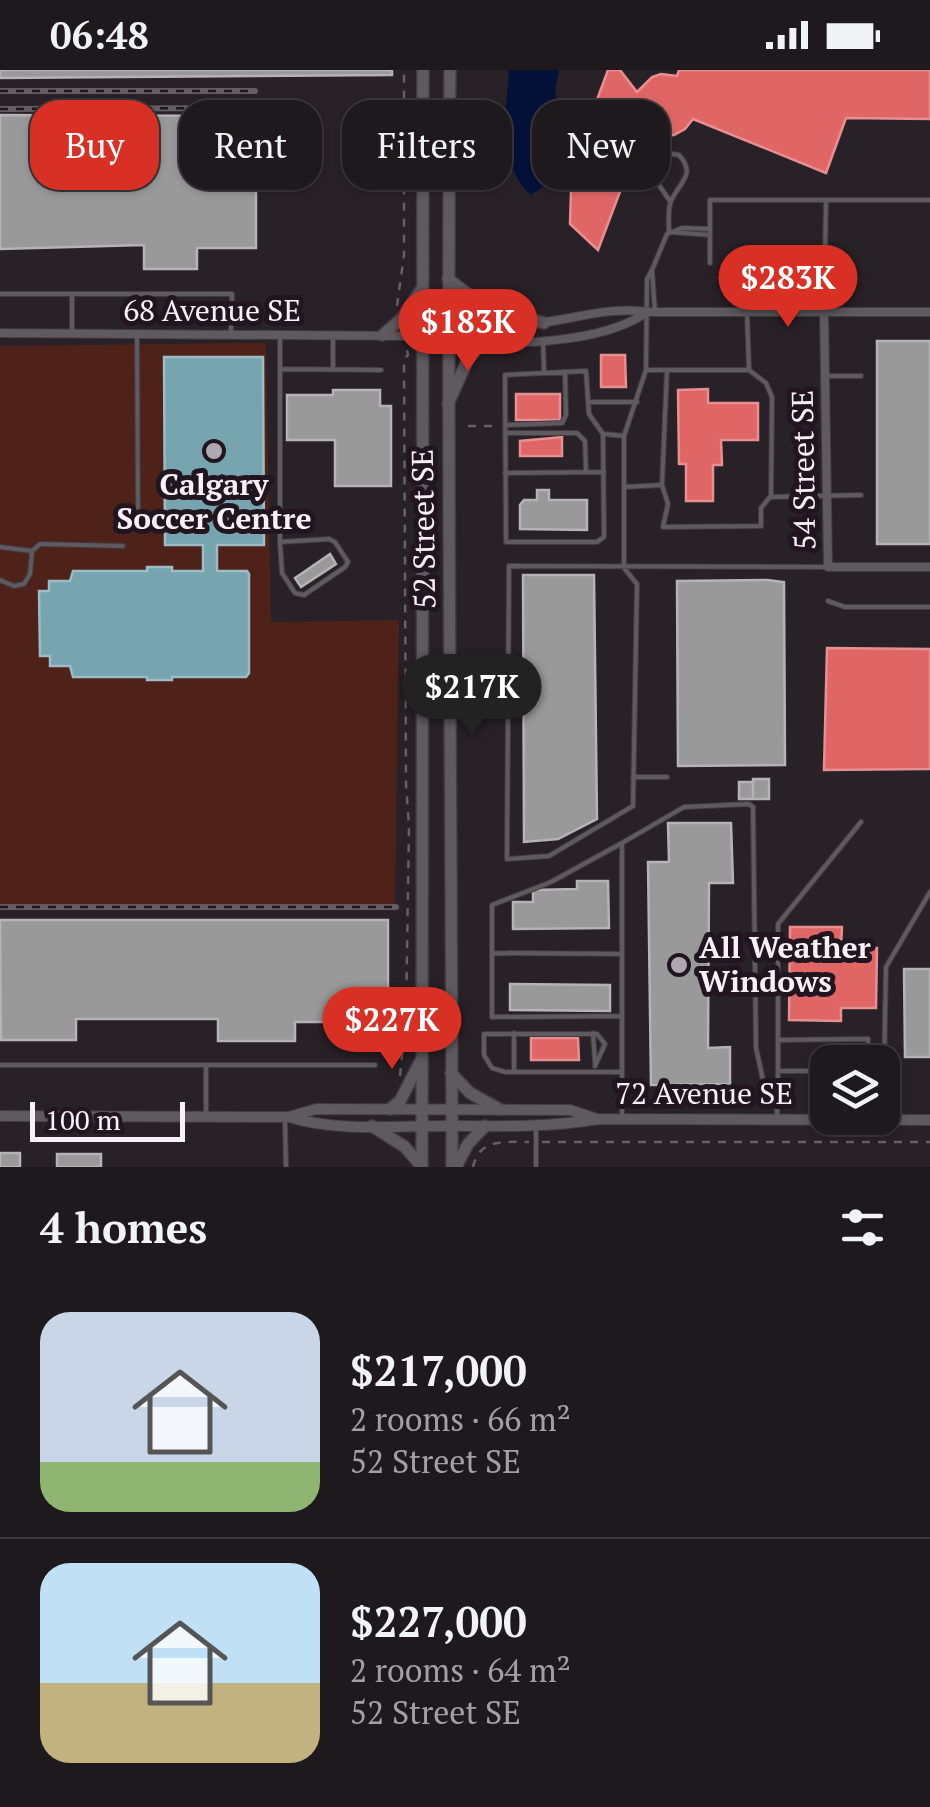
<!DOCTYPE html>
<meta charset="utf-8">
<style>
:root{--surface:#1e191d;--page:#262226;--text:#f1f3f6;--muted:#a1a0a4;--line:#3c383b;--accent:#d93025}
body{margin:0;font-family:"PT Serif",serif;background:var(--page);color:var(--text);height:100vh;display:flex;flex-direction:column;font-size:38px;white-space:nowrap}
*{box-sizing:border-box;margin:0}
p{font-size:32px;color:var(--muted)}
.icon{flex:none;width:55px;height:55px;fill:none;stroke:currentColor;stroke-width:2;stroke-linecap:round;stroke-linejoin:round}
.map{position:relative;height:1097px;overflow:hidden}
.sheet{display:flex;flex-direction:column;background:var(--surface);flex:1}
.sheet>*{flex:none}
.hud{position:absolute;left:30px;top:30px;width:870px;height:90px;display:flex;gap:20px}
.fabs{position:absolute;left:810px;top:975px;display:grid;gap:20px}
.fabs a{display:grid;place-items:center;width:90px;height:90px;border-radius:20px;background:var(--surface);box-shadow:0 2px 8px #0004,0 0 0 2px var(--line);font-size:50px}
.scale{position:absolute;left:30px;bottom:25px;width:155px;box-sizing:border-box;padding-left:10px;border:5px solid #f9f0f9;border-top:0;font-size:28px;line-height:35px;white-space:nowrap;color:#f9f0f9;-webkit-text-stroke:8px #211520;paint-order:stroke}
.price{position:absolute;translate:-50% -85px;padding:0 22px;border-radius:35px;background:var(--accent);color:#fff;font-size:32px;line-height:65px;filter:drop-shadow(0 2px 5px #0008)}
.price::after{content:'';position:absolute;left:50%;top:60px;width:30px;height:22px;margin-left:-15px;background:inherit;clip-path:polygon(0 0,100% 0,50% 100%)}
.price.current{background:#222;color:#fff}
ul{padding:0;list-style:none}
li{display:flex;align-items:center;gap:30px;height:250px;padding:0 40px}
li+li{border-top:2px solid var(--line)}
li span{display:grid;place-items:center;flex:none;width:280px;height:200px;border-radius:30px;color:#555}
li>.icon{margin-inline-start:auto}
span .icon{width:120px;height:120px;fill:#fffc;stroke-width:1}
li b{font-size:42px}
h2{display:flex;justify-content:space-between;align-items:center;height:120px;padding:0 40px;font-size:42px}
.tag{padding:0 35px;border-radius:30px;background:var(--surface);box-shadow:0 2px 8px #0004,0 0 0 2px var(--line);font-size:35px;line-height:90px}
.tag.current{background:var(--accent);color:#fff}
.status{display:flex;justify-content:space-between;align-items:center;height:70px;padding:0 50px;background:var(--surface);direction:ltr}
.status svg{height:28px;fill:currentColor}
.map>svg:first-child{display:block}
.green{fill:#4e2218}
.water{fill:#041139}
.shops{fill:#e06666;stroke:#e88f92;stroke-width:2.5}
.public{fill:#76a5af;stroke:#9dbcc5;stroke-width:2.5}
.industry{fill:#999;stroke:#b6b3b6;stroke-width:2.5}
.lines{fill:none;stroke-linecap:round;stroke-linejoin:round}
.service-casing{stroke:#423c42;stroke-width:6}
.minor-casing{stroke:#423c42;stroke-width:10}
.tertiary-casing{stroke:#423c42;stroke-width:12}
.secondary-casing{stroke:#423c42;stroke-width:14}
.path{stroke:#646064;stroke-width:2.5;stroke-dasharray:8 8;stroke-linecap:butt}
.service{stroke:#5f5a5f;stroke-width:4}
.minor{stroke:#5f5a5f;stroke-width:8}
.tertiary{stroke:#5f5a5f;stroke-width:10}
.secondary{stroke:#5f5a5f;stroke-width:11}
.rail-casing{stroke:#645e63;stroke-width:6}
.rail{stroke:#211520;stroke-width:2.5;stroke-dasharray:8;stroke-linecap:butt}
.poi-dot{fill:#b0a8b0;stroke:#211520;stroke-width:4}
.labels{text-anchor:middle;stroke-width:10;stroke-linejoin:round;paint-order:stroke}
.street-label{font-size:30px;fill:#f9f0f9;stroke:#211520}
.poi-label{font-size:30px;font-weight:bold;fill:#f9f0f9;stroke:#211520}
</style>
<div class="status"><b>06:48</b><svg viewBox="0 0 49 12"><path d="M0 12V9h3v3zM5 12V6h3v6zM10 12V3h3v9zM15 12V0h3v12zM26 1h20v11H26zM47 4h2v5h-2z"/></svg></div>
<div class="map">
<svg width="930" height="1097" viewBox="0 0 930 1097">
<rect width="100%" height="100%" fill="#282127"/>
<path class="green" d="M266,273l5,279 128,-2 -4,287 -395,1v-562z"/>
<path class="water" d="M509,0h50l-4,22 5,24 -9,65 -20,14c-34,-30 -25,-84 -22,-125z"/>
<path class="shops" d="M608,0h12l17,22 15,-15 9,-3 16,2 2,-6h251v49l-84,-1 -20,55 -133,-54 -8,10 -11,6 -13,1 -17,-8 -46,122 -28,-26 1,-33 11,-51z
M601,285h24l1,32h-25z
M708,319v14h50v37h-37l1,25h-9v36h-27v-37h-7l-1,-74z
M516,324h44v26h-44z
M562,367v19h-42v-15z
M827,578l103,1v120l-106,1z
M790,857h52l-1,20 36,1 -1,60h-35v13l-52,-1z
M531,968h47l1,22h-48z"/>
<path class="public" d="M164,287h99l1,188h-47v26h30l2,3v99l-3,4h-74v3h-25v-3h-74l-3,-11h-20v-10h-10l-1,-65h10v-10h21l3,-10h74v-4h25v4h31v-26h-38z"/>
<path class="industry" d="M0,0h392v5l-392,3z
M0,45l256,1v132h-59v21h-53v-24l-144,4z
M877,271h53v203h-53z
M333,320h47v16h11v80h-56v-46h-48v-45h46z
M537,420h12v10h38v30l-67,-1v-24l4,-5h13z
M330,484l6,10 -35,23 -6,-9z
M523,505h71l3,244 -39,20 -34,3z
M767,510l17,2 1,183 -107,1 -1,-185z
M753,709h16v20h-16z
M739,712h14v17h-14z
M668,753h63l2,60h-24l-1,165 22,-1v37l-79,1 -3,-223h21z
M577,811h31l1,47 -96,1v-27h20v-12l44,-1z
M0,850h388v102h-93v19h-77v-22h-142v21h-75z
M904,899h26v88h-25z
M510,914l100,1v26l-100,-1z
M0,1083h20v14h-20z
M57,1084h44v13h-44z"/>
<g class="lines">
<g class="service-casing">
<path id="service" d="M671,162l39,3
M669,163c0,-10 -2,-25 3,-34 9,-18 24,-25 7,-44l-12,-2 -9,3 -4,22 16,23
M710,193v-63h220
M652,200l15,-36 15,-6 28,1
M0,224h232l-1,38
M72,224v39
M824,241l2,-111
M655,242l-3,-42 -5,9 -1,91 -22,66v132l13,16 -4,222 -84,50 -42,3 2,-293 319,1
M137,263l1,179
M280,264v208l2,31 13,20 9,2 41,-28 3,-5 -13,-20 -6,-3 -49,3
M333,265v34
M543,270l1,30
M280,299l101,1
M646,300h103l-2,-58
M749,300l17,13 6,14 -1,100 90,-2
M586,301l3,43 14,20 1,103 -7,5h-91l-1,-167z
M825,306h36
M588,332h49
M505,355l57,-2 4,-8 -1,-43
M505,363h72l8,8 1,31
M604,364l20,2
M505,403l99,-1
M662,415l6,19 -5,23 98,-1v-18l9,-11
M624,417l38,-2 5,-115
M0,477l32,4 8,-7 83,2
M0,510l14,6 10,-2 6,-10 2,-22
M828,531l17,6h85
M633,707h34
M622,773l62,-36 65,-3 4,3 3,241 9,41 12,1
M492,883l130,1
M622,946l-130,1v-112l59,-23 71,-39c0,92 0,184 0,276
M514,963v39
M593,963l2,29
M778,970l90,-1v23
M0,995h375
M595,996l10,-22 -8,-10h-113v21l8,13 13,4h117
M778,1001v-147l83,-102
M882,1001l2,48
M884,1001l2,-104 44,-75
M206,1045v-50
M777,1046l1,-45h50
M285,1052l1,45
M536,1059v38"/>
</g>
<g class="minor-casing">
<path id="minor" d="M824,242l4,255h102
M0,263l407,3c20,1 36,9 55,9 54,-2 141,-1 185,-33
M423,266c38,-14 76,-8 116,-13 36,-4 71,-17 108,-11h283"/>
</g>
<g class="tertiary-casing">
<path id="tertiary" d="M0,1046l289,1 27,-8 254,1 27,9
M289,1047c48,15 103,9 154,9 51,0 104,2 155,-7l332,1"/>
</g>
<g class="secondary-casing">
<path id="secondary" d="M450,0c-4,366 2,731 2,1097
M448,209l35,26 61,18
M383,265l19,-17 19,-28
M448,334l20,-45 14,-15
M451,1003l19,20 29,16
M390,1039l10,-8 21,-41
M372,1056l33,21 17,20
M422,1097l1,-1097
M456,1097l12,-23 17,-18"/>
</g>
<path class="path" d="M397,236l7,-51v-185
M468,356h28
M400,1006l6,-60 3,-190 -3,-42 -2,-425 4,-4 -1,-5
M542,1072h388
M473,1097c6,-29 32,-25 56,-25"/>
<use href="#service" class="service"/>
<use href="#minor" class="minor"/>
<use href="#tertiary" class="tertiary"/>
<use href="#secondary" class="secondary"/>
<g class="rail-casing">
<path id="rail" d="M0,21h255
M0,39l255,-1
M0,837h396"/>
</g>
<use href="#rail" class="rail"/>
</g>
<g class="poi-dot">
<circle cx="214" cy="381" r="10"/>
<circle cx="679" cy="895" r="10"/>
</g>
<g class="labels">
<g class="street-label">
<text x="212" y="251">68 Avenue SE</text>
<text transform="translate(804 400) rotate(-91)" y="10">54 Street SE</text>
<text transform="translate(424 459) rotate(-91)" y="10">52 Street SE</text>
<text x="704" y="1034">72 Avenue SE</text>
</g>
<g class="poi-label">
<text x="214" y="425">Calgary<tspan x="214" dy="34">Soccer Centre</tspan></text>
<text x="699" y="888" text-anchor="start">All Weather<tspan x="699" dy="34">Windows</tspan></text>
</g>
</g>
</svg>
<div class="fabs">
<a><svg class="icon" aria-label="layers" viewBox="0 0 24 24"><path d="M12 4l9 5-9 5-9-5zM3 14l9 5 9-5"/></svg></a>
</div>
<div class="scale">100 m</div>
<b class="price" style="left:788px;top:260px">$283K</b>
<b class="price" style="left:468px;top:304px">$183K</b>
<b class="price current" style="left:472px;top:669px">$217K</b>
<b class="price" style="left:392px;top:1002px">$227K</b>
<div class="hud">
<a class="tag current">Buy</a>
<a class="tag">Rent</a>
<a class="tag">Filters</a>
<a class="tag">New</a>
</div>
</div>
<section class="sheet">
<h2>4 homes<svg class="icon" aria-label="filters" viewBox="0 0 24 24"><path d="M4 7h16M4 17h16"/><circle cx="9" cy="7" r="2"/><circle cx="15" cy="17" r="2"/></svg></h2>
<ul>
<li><span style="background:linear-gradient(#c9d6e8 75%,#8fb573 0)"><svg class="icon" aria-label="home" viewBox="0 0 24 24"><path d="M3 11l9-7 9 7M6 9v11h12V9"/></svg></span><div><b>$217,000</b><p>2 rooms · 66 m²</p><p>52 Street SE</p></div></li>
<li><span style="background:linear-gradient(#bfe0f5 60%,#c2b280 0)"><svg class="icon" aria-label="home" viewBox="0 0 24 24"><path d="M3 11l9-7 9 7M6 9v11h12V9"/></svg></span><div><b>$227,000</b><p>2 rooms · 64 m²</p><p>52 Street SE</p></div></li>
</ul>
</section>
